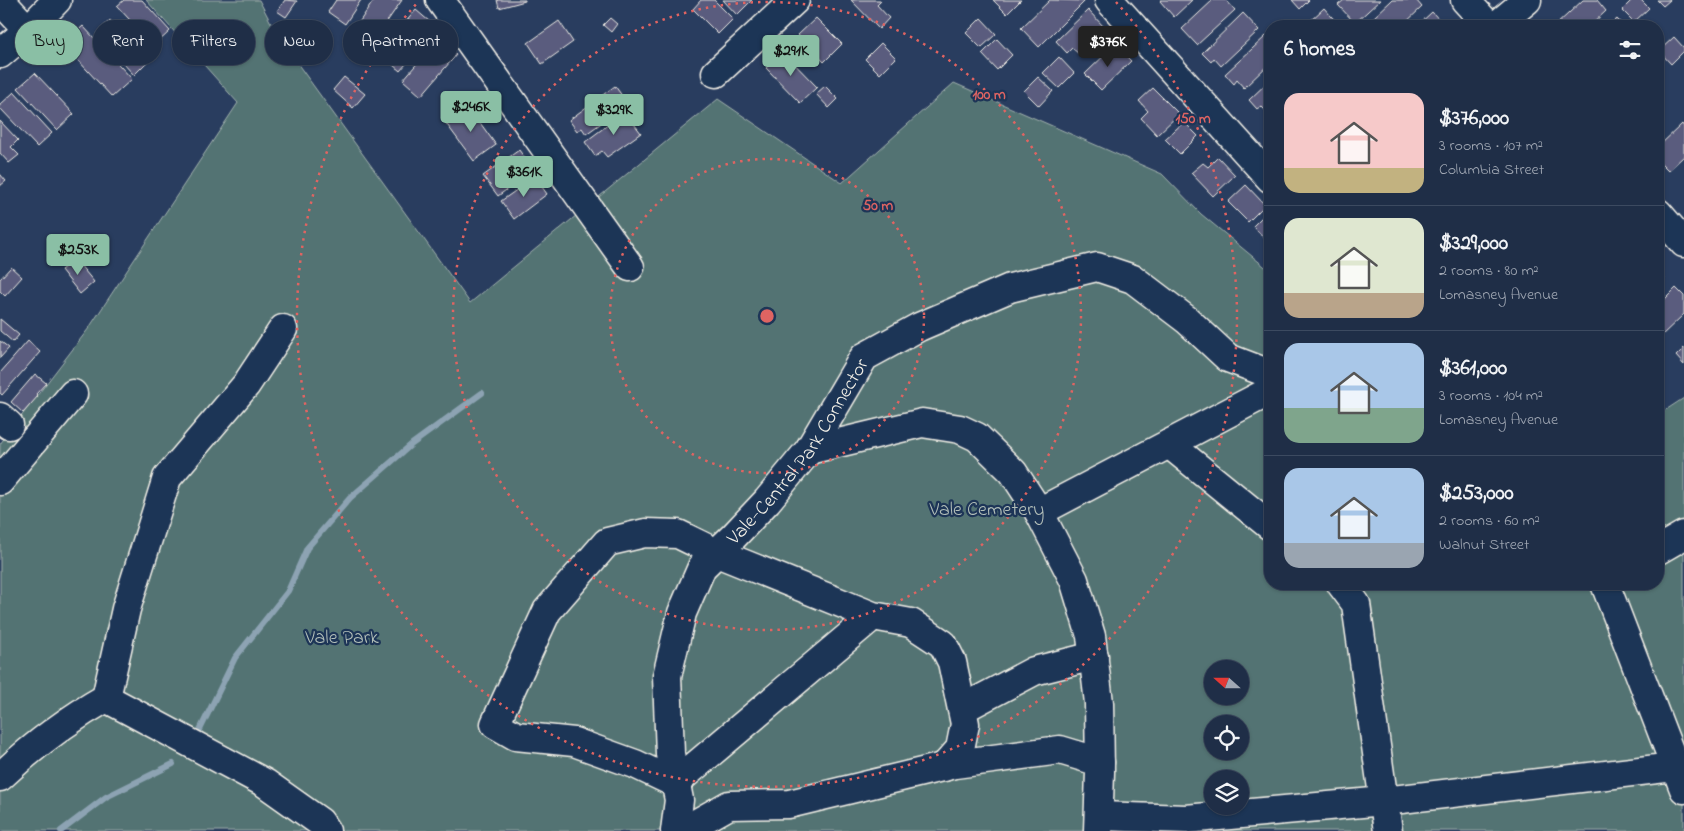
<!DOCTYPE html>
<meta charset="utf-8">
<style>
:root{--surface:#1f2e47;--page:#27364e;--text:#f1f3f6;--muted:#a1a8b4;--line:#3c4a60;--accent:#8abfa5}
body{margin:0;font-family:"Indie Flower",sans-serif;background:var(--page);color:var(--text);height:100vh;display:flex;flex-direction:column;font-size:19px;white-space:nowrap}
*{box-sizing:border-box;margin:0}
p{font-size:16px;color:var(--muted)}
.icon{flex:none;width:28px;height:28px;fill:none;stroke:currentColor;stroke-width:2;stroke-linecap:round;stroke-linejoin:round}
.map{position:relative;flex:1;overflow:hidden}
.drawer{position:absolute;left:1264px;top:20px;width:400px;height:570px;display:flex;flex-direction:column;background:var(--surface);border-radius:20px;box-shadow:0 1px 4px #0004,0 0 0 1px var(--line)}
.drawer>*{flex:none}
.banner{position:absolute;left:15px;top:20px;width:475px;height:45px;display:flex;gap:10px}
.needle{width:32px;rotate:291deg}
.controls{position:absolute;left:1204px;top:660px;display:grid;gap:10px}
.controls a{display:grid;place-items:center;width:45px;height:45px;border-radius:50%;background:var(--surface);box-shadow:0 1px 4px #0004,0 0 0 1px var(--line);font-size:25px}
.price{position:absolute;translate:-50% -42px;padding:0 11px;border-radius:5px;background:var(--accent);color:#111;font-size:16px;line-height:32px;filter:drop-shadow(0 1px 2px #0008)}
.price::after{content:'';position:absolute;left:50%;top:30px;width:15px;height:11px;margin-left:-8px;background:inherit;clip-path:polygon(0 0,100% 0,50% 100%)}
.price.selected{background:#222;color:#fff}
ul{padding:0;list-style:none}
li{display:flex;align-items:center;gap:15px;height:125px;padding:0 20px}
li+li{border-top:1px solid var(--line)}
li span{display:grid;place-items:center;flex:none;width:140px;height:100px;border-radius:15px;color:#555}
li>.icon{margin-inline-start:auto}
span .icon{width:60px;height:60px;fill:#fffc;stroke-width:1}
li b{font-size:21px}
h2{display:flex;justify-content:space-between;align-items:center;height:60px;padding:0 20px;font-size:21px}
.chip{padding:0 18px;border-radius:22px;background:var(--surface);box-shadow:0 1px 4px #0004,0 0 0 1px var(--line);font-size:18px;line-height:45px}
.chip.selected{background:var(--accent);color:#111}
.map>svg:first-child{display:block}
.green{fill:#527373;stroke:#a3b2ae;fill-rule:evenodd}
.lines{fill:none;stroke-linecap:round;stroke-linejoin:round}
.stream{stroke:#8da3b3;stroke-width:6}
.building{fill:#5a5b7e;stroke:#f4f1e8}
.minor-casing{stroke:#f4f1e8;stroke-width:31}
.minor{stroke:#1d3557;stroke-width:28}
.ring{fill:none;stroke:#df6462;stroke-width:2.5;stroke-dasharray:2.5 5}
.labels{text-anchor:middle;stroke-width:4.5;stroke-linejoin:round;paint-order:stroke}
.street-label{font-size:20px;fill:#f4f1e8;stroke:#1d3557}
.park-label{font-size:20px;fill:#b3bfb9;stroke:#1d3557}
.centre{fill:#df6462;stroke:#1d3557;stroke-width:2.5}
.ring-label{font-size:15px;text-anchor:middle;font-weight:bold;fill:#df6462;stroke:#1d3557;stroke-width:4.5;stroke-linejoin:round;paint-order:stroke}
</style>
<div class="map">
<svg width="1684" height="831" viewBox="0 0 1684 831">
<rect width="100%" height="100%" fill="#293d5f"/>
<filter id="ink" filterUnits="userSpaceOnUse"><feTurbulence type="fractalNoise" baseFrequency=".02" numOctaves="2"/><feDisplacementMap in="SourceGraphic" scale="10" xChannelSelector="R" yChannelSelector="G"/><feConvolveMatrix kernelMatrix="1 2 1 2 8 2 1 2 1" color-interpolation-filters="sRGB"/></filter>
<g filter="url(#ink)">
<path class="green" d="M146,0h113l20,38 191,265 248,-204 124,84 112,-100 208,91 39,40 69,57v313h388v-169l26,-17v433h-1684v-387l89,-116 149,-225zM1212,669h28v27h-28zM1212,724h28v27h-28zM1212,779h28v27h-28z"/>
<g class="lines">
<path class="stream" d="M196,738l39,-80 53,-67 19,-43 43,-50 62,-54 70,-51
M61,831l45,-34 67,-33"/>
</g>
<path class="building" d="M124,0h18l28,31 -16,15 -37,-40z
M285,0l12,1 -11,16 -9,-6z
M336,0h25l-16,24 -17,-12z
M374,0h28l-25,36 -19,-12z
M497,0h28v1l-26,7z
M701,0h13l19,19 -15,15 -25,-25z
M723,0h29l-15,15z
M851,0h29l1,1 -4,4 12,13 -10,11z
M993,0h28l-14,14z
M1050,0l35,1 -46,46 -18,-19z
M1161,0h31l-18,17 -14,-16z
M1213,0h13l9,10 -38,35 -15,-16z
M1292,0h17l-9,9z
M1344,0h36l-25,23 -17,-18z
M1392,0h24l6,7 -20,19h-8l-5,-5 -8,5 -8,-8z
M1583,0h14l9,11 -16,15h-35z
M1632,0h9l8,8 -15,14 -12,-12z
M1657,0h13l-7,6z
M1324,8l14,16 -2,2h-25l-3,-3z
M416,10l21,18 -37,43 -21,-18z
M1088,10l17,18 -26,26 -7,-6 -5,5 -11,-12z
M1432,12l13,14h-28z
M1243,13l16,17 -38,36 -7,-8 -3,4 -9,-9z
M610,18l7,6 -6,8 -8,-7z
M816,18l26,26 -18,18 -26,-27z
M981,18l15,16 -15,14 -15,-15z
M1617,19l7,7h-15z
M110,20l38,41 -14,14 -38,-41z
M559,21l14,21 -31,22 -14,-21z
M83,26l49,53 -20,18 -49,-53z
M311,26l15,11 -9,13 -15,-10z
M1266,36l4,4v23l-26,25 -7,-8 -3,4 -9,-10z
M1674,37l10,11v3l-13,13 -12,-13z
M438,39l18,16 -35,41 -18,-16z
M997,39l15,16 -15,15 -15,-16z
M881,43l15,15 -16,16 -15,-15z
M1115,45l16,16 -30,29 -16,-16z
M782,51l35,36 -17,16 -34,-35z
M1059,57l15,16 -15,15 -16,-15z
M35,73l39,41 -17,16 -39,-42z
M344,77l21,17 -12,14 -20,-18z
M1038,77l15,14 -14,15 -15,-15z
M1270,80v31l-2,2 -7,-7 -4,3 -8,-9z
M615,86l13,18 -42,30 -4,-6 -5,3 -8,-11z
M825,86l13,13 -9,9 -13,-14z
M1153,88l26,26 -22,21 -16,-17 7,-7 -9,-10z
M14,92l38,41 -15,14 -37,-39v-3z
M468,106l28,39 -22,16 -29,-39z
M625,112l16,21 -34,24 -5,-6 -7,5 -10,-14z
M0,121l18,19 -7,7 8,8 -10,8 -9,-10z
M1184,122l14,14 -18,18 -15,-15z
M1682,124l2,3v29l-16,15 -10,-10v-14z
M519,150l14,20 -35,26 -15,-20z
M1218,157l17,18 -22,21 -22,-23 12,-10 5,4z
M0,174l6,7 -6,5z
M535,177l12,17 -33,25 -13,-18z
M1246,185l19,20 -17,17 -20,-20z
M1270,209v35l-17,-18z
M75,259l19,23 -14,12 -19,-24z
M11,267l11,10 -17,19 -5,-5v-12z
M1658,270l7,9 -7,7z
M1676,288l8,8v18l-26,25v-33z
M0,319l19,16 -6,7 -13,-11z
M0,341l9,7 -9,10z
M28,341l12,11 -38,43 -2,-2v-20z
M1684,348v17l-8,-9z
M35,374l11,9 -10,11 2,2 -15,17 -12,-11z"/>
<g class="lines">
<g class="minor-casing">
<g id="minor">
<path d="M0,0l28,30"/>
<path d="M440,0l190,267"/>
<path d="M1109,0l161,178"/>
<path d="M1465,0l24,26"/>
<path d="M1496,26l31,-26"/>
<path d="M0,54l28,-24 29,-30"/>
<path d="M716,73l79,-73"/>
<path d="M1658,213l26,30"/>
<path d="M0,417l9,8"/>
<path d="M1169,444l101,82"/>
<path d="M809,450l113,-27 38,6 17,8 36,35 26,40 35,68 17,56 8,67 1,69 -2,59"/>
<path d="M0,481l73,-87"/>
<path d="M1039,512l231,-121"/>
<path d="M1658,550l26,-15"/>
<path d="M1341,584l15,20 32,227"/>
<path d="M1605,584l79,205"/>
<path d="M873,616l-198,167 -40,-19 -61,-22 -58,-6 -21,-12 52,-113 60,-69 38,-9 33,1 39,19 156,63 38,7 32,21 9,18 13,62 -5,25 -16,18"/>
<path d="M106,698l159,85 55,39 6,9"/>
<path d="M962,709l72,-38 60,-15"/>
<path d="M0,777c32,-30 67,-57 106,-79l20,-89 41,-131 79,-93 37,-56"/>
<path d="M1099,816l87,3 198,-18 290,-34"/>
<path id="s1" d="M675,831l4,-31 -9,-46 -3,-78 15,-63 20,-46 32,-31 33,-35 42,-51 55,-93 55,-30 91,-39 87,-21 36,12 54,41 41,38 42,16"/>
<path d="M683,831l46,-26 60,-1 166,-40 105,-14 40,12"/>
</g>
</g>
<use href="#minor" class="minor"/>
</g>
</g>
<g class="ring">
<circle cx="767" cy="316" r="157"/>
<circle cx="767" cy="316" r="314"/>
<path d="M1116 2A470 470 0 1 1 418 2"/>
</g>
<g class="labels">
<g class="street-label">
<text dy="7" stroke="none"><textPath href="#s1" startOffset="422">Vale-Central Park Connector</textPath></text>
</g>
<g class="park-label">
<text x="987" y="515">Vale Cemetery</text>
<text x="342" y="643">Vale Park</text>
</g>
</g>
<circle cx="767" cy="316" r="8" class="centre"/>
<g class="ring-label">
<text x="989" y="99">100 m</text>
<text x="1193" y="123">150 m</text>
<text x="878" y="210">50 m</text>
</g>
</svg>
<div class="controls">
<a><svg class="needle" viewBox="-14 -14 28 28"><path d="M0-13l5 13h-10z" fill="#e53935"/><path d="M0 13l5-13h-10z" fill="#a1a8b4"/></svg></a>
<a><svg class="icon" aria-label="locate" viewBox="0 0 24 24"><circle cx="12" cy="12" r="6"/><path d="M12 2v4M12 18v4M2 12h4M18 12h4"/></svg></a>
<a><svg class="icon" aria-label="layers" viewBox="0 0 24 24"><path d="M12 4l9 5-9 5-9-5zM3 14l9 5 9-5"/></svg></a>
</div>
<b class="price selected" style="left:1108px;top:68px">$376K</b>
<b class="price" style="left:791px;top:77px">$291K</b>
<b class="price" style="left:471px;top:133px">$246K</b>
<b class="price" style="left:614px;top:136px">$329K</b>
<b class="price" style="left:524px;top:198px">$361K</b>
<b class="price" style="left:78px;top:276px">$253K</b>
<div class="banner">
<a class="chip selected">Buy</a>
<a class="chip">Rent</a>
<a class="chip">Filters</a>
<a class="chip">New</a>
<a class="chip">Apartment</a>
</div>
<section class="drawer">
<h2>6 homes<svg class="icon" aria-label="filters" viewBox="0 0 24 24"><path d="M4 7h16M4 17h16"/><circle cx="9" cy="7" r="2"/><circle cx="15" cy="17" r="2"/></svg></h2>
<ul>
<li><span style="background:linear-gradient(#f6c9c9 75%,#c2b280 0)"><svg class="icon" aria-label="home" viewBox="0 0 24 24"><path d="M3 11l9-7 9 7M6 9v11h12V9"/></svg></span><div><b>$376,000</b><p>3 rooms · 107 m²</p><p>Columbia Street</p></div></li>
<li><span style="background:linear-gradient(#dfe7d0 75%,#b9a48a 0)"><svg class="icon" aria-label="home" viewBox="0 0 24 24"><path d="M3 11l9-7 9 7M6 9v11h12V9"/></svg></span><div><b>$329,000</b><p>2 rooms · 80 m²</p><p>Lomasney Avenue</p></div></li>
<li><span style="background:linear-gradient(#a9c7e8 65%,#7fa58c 0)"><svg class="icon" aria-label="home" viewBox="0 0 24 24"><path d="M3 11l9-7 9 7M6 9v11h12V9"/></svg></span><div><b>$361,000</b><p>3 rooms · 104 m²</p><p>Lomasney Avenue</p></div></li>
<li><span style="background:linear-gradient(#a9c7e8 75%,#9aa5b1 0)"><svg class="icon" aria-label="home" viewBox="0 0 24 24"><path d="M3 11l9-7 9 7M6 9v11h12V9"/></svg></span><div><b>$253,000</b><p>2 rooms · 60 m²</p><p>Walnut Street</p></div></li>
</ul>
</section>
</div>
